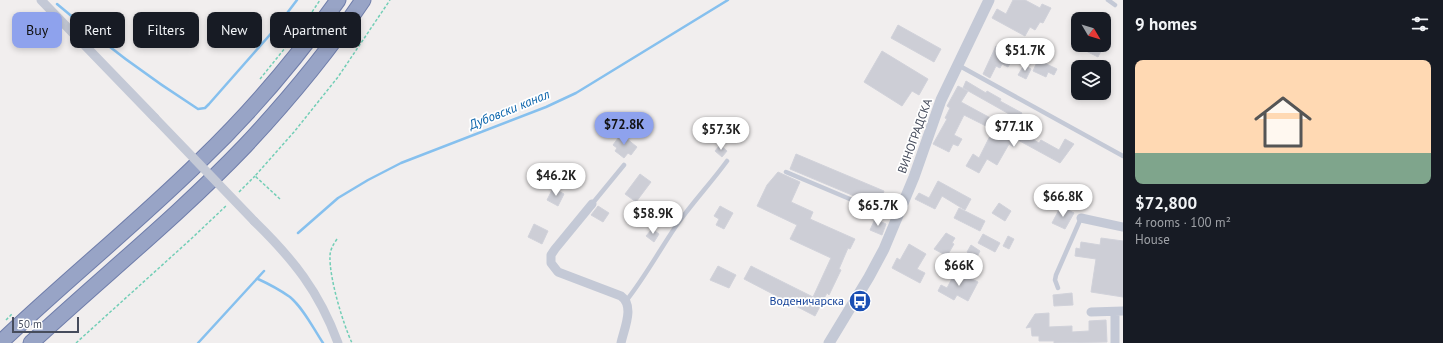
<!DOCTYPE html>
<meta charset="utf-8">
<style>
:root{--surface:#171b24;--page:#242831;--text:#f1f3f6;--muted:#9ea1a6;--accent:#8ea2ed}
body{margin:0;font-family:"PT Sans",sans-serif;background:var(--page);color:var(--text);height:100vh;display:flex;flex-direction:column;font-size:15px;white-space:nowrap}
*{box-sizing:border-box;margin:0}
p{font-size:13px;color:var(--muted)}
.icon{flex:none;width:22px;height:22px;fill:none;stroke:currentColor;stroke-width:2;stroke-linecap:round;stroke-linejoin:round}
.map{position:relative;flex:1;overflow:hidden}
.details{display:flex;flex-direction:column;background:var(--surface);width:320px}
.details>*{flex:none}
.banner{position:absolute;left:12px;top:12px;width:380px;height:36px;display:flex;gap:8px}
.needle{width:26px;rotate:128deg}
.buttons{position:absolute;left:1071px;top:12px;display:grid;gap:8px}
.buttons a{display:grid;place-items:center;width:40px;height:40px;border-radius:8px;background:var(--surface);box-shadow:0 2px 6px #0003;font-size:20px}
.scale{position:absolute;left:12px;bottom:10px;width:67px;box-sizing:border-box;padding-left:4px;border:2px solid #464c5c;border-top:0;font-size:11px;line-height:14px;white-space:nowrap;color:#464c5c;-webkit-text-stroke:3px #fff;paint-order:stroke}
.price{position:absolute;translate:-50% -34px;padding:0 9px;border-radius:14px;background:#fff;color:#222;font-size:13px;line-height:26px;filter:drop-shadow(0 1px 2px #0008)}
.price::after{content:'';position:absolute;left:50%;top:24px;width:12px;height:9px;margin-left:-6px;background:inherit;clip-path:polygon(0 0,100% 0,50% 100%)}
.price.selected{background:var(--accent);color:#111}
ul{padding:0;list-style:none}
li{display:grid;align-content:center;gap:8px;height:212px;padding:0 12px}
li span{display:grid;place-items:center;height:124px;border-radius:8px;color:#555}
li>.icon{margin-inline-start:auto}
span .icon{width:72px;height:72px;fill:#fffc;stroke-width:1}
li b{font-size:17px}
h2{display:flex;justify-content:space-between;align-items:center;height:48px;padding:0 12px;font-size:17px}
.tag{padding:0 14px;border-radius:8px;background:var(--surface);box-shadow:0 2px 6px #0003;font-size:14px;line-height:36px}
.tag.selected{background:var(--accent);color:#111}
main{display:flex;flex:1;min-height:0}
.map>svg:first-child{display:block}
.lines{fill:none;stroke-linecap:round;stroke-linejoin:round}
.stream{stroke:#86c0ee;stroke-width:2.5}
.building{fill:#cdced6;stroke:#d1d2da}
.trunk-casing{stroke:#6f7daa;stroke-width:17}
.path{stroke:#72ceb6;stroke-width:1.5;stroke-dasharray:3 2;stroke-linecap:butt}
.service{stroke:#c4c9d6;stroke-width:4.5}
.minor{stroke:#c4c9d6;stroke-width:9}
.tertiary{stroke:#c4c9d6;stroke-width:11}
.trunk{stroke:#98a4c6;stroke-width:15}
.minor-bridge{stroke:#c4c9d6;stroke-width:9}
.labels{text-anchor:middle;stroke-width:3.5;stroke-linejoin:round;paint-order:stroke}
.street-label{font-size:12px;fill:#464c5c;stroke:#fff}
.transit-label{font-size:12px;fill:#164399;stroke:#fff;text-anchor:end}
.water-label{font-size:13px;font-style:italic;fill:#0963ab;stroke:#fff}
</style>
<main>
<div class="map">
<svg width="1123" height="343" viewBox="0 0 1123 343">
<rect width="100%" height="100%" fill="#f1eeee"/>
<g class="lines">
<path class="stream" d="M57,4c44,38 91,73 141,105l7,-1 4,-4 66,-75 22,-29
M298,233l40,-35 30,-18 33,-17 145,-56 30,-14 152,-93
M258,279c11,5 22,11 32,18 14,12 23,31 33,46
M198,343l66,-72"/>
</g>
<path class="building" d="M1013,0h12l15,8 2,-4 9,4 -8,15 -3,-1 -5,8 -5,-3 -5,9 -33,-18 5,-9 9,5z
M898,25l43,24 -7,13 -43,-24z
M1090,45h14l-6,12 -12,-6z
M996,46l18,10 -6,11 -6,-3 -2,4 -4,-2 -6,12 -7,-4z
M882,51l46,28 -9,16 -7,-4 -10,15 -38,-24z
M1038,60l19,9 -3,6 -6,-3 -2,5 -13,-6z
M1024,65l7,4 -5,10 -8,-4z
M966,81l20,12 1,-2 14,8 -1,2 22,12 -4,6 -55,-31z
M958,86l10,5 -7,11 35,19 -4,8 -28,-14 -10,20 8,4 -4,7 -5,-2 -4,8 -16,-8 14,-25 -2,-1 5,-10 -3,-2z
M1011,126l28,17 2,-3 18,10 6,-11 9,5 -14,19 -42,-23 -4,7 -5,-3 -12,21 -10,-6 -8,14 -13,-7 7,-12 6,4 15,-30 12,7z
M621,134l16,13 -6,8 -3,-2 -4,5 -9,-7 2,-3 -4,-3z
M720,145l7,6 -5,6 -7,-6z
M796,154l88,37 -6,15 -88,-37z
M778,172l22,10 -9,20 22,10 -3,7 45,20 -5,10 -2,-1 -9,21 2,1 -12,25 -2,-2 -12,23 -71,-37 7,-13 62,31 18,-39 -41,-19 7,-14 -40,-19 10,-21z
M640,174l11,8 -15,20 -11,-8z
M938,181l33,18 -6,11 -23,-14 -7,13 -20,-10 4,-6 10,5z
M553,188l11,6 -6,12 -11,-6z
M999,203l12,8 -6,10 -13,-8z
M598,206l11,7 -6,9 -12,-7z
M720,206l13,7 -9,16 -8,-4 3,-6 -5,-3z
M1061,206l13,7 -9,16 -13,-6z
M959,208l26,13 -5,10 -26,-13z
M875,219l11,5 -4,11 -12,-5z
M534,224l14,7 -6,13 -14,-7z
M652,229l7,5 -5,8 -8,-6z
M946,233l9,5 -3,5 2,1 -7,12 -13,-7z
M983,234l17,9 -5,9 -17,-9z
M1008,236l6,3 -5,10 -6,-3z
M1101,238l22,3v56l-32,-5 5,-33 -21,-3 1,-8 4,1 1,-7 19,3z
M909,244l17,10 -9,15 8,4 -5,10 -28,-15 5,-10 3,2z
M971,245l9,6 -3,6 -10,-5z
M718,266l18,9 -7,13 -19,-8z
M956,271l22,11 -10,19 -11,-6 -3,5 -16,-9 3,-6 6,3z
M1072,293l1,12 -19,1 -1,-11z
M1049,313v14l23,-1v6l17,-1v-10l17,-1 1,22 -53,1v-2h-15v-5h-7l-1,-9 -5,1 9,-14z"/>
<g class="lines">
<g class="trunk-casing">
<path id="trunk" d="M0,343c65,-62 136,-119 200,-182 51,-49 97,-103 138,-161
M31,343c71,-66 147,-127 214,-197 43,-46 83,-94 118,-146"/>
</g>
<path class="path" d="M260,79l42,-52 18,-27
M239,192l16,-16
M280,199l-25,-23 39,-44 44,-55 52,-77
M337,239c-4,6 -7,11 -7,17 -1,21 13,68 22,87
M6,320l7,-7
M76,343l115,-104 36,-34"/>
<path class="service" d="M1108,0l7,5
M958,65l165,91
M786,172l111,47
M592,204l32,-39
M1058,288l-3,-8 1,-5 25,-57
M626,301c19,-24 33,-50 50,-75 16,-23 35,-43 51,-65"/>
<path class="minor" d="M41,0l114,118
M592,204l-37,45 -4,6v8l7,9 63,24c14,10 3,33 0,47
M1081,218l42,9
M254,221c39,38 65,70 84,122
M1091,312l32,-1
M1115,312v31"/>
<path class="tertiary" d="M829,343l40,-66 15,-28 30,-72 27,-77 48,-100"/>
<use href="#trunk" class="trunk"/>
<path class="minor-bridge" d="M155,118l99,103"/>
</g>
<defs>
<g id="bus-disc" transform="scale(1.15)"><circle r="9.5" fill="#1a4fb4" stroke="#fff"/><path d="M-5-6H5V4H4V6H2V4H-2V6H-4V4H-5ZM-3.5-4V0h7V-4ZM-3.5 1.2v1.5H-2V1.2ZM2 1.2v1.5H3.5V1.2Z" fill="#fff"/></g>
</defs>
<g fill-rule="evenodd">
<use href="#bus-disc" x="860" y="301"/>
</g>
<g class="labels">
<g class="street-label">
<text transform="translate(915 136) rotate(-70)" y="4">ВИНОГРАДСКА</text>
</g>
<g class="transit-label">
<text x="844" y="305">Воденичарска</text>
</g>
<g class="water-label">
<text transform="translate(509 109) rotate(-22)" y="5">Дубовски канал</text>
</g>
</g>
</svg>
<div class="buttons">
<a><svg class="needle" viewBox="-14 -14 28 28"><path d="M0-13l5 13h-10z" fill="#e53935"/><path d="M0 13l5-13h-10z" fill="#9ea1a6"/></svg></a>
<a><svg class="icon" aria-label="layers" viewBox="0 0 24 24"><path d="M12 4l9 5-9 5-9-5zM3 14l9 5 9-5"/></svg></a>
</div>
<div class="scale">50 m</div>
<b class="price" style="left:1025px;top:72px">$51.7K</b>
<b class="price selected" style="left:624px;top:146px">$72.8K</b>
<b class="price" style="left:1014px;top:148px">$77.1K</b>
<b class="price" style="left:721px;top:151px">$57.3K</b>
<b class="price" style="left:556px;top:197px">$46.2K</b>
<b class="price" style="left:1063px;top:218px">$66.8K</b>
<b class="price" style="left:878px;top:227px">$65.7K</b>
<b class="price" style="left:653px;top:235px">$58.9K</b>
<b class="price" style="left:959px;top:287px">$66K</b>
<div class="banner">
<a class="tag selected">Buy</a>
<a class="tag">Rent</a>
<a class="tag">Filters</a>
<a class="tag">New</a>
<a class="tag">Apartment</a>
</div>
</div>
<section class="details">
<h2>9 homes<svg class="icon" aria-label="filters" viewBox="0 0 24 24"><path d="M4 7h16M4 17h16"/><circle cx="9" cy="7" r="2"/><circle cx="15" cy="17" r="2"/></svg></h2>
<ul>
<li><span style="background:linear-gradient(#ffd9b3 75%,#7fa58c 0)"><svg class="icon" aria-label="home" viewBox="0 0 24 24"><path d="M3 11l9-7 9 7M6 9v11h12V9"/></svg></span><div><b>$72,800</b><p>4 rooms · 100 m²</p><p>House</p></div></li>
</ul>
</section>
</main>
